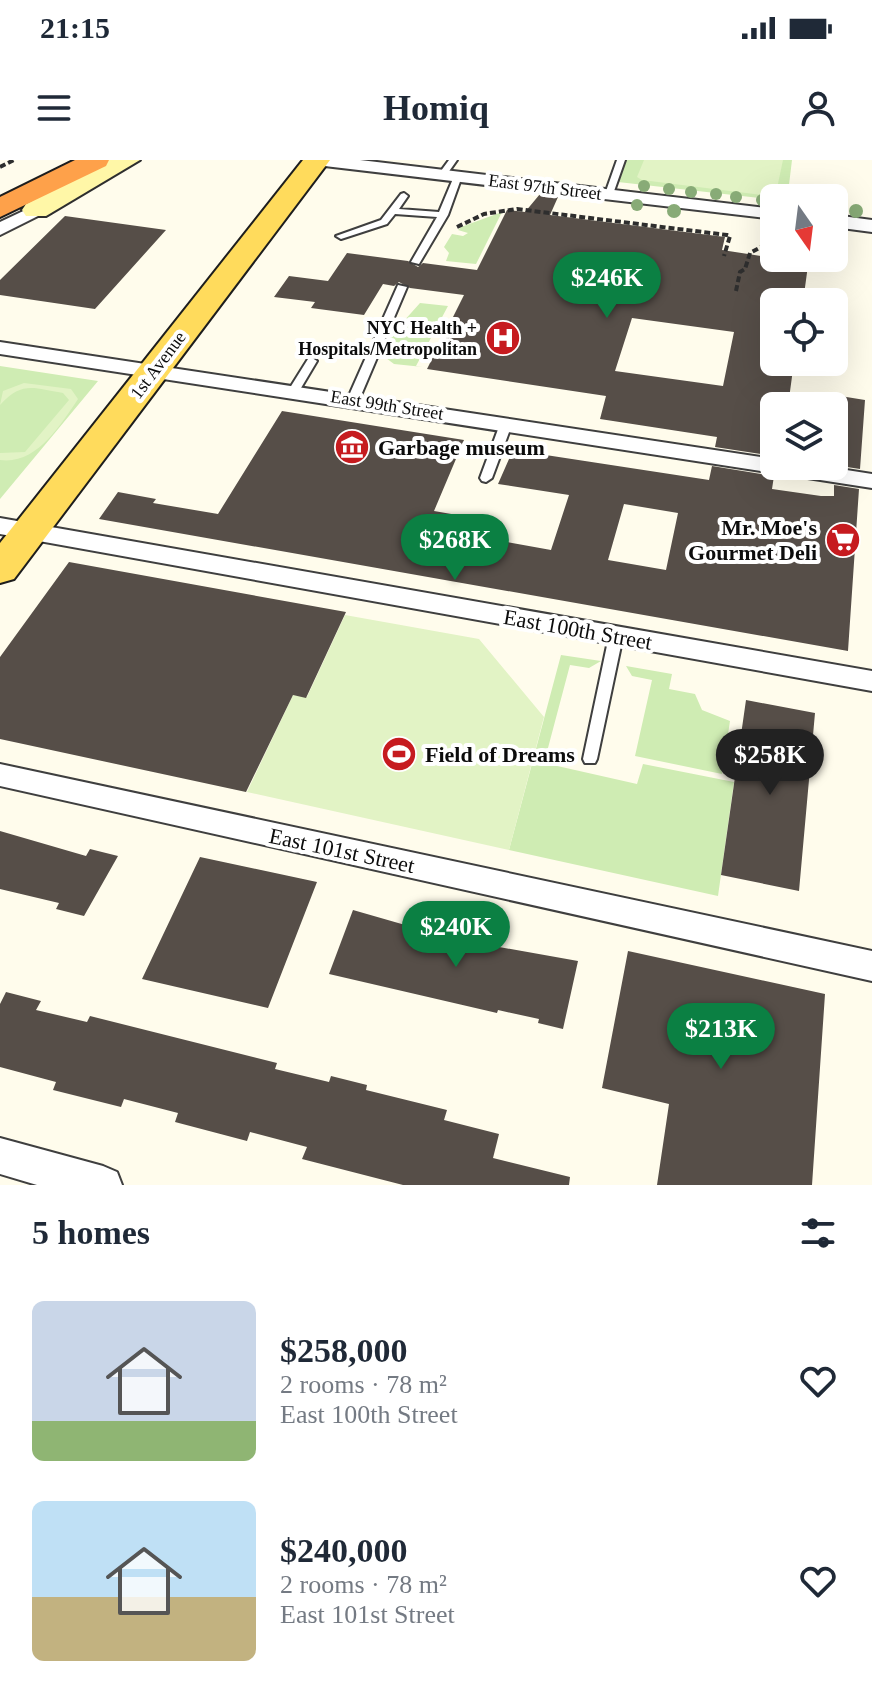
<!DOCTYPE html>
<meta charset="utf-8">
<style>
:root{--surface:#fff;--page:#f6f6f7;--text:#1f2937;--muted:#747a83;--accent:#0b8043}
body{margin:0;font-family:"Times New Roman",serif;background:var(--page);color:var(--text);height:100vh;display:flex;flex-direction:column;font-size:30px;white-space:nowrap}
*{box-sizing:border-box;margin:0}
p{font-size:26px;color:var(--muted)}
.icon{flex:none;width:44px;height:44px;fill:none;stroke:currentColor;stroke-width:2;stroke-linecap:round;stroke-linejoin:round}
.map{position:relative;height:1025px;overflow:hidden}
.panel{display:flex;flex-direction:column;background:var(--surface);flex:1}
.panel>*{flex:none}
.needle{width:52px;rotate:166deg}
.fabs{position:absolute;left:760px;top:24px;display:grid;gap:16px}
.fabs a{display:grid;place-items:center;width:88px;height:88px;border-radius:12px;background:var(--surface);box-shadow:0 8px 32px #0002;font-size:40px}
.price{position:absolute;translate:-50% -68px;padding:0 18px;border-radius:28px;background:var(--accent);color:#fff;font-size:26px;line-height:52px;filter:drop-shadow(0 2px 4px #0008)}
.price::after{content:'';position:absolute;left:50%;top:48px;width:24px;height:18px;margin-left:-12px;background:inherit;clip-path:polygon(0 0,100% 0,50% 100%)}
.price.on{background:#222;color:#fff}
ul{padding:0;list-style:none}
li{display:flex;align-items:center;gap:24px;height:200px;padding:0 32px}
li span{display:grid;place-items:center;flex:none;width:224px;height:160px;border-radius:12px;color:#555}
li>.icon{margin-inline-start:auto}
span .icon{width:96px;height:96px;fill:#fffc;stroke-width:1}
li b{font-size:34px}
h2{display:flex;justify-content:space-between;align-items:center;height:96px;padding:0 32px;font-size:34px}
.status{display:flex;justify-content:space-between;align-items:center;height:56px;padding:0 40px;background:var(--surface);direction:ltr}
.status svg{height:22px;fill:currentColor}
header{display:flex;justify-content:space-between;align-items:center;height:104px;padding:0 32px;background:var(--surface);font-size:36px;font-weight:700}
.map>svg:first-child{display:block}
.green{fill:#cfecb3}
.pitch{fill:#e2f3c5}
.building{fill:#564e48;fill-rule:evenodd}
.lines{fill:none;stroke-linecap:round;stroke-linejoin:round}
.service-casing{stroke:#3f3f3f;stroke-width:4}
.minor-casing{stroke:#3f3f3f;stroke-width:4}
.secondary-casing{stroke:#2e2e2e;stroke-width:4}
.primary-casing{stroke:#1d1d1d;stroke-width:4}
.motorway-casing{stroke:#1d1d1d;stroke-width:4}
.path{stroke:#2e2e2e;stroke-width:4;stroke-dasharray:6 3;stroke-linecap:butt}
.service{fill:#fff;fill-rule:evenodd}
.minor{fill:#fff;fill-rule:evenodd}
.secondary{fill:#fff7a7;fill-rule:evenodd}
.primary{fill:#ffdb5c;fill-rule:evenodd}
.motorway{fill:#fea14a;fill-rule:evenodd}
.tree{fill:#88ab77}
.labels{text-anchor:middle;stroke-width:8;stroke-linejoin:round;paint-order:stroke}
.far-street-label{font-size:18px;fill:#0c0c0c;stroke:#fff}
.far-poi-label{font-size:18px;font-weight:bold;fill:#0c0c0c;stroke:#fff;text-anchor:end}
.poi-label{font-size:22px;font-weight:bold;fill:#0c0c0c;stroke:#fff;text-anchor:start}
.street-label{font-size:22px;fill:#0c0c0c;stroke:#fff}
</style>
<div class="status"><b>21:15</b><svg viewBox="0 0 49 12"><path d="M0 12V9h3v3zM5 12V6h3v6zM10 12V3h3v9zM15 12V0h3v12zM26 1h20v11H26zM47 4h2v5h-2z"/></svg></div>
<header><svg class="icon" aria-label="menu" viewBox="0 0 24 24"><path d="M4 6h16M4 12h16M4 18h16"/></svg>Homiq<svg class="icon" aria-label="person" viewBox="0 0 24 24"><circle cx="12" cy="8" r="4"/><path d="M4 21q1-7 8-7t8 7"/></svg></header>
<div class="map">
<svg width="872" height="1025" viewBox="0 0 872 1025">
<rect width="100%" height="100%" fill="#fffcec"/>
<path class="green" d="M626,0h166l-4,33 -19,6 -151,-17z
M502,52l-26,52 -30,-3 3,-8 -5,-6 8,-13 11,2 5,-3 -10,-3 3,-3z
M420,143l28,3 -32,60 7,1 -29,-3 -8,-6 -1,-16z
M0,206l98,15 -98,118z
M561,495l40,6 -12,7 -19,-3 -26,98 93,21 6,-20 91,18 -16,114 -209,-46z
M626,506l46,8 -3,15 26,5 7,16 28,11 -8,53 -87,-18 17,-76 -20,-4z"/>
<path class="pitch" d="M644,0h139l-7,33 -6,3 -128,-16 -5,-3z
M24,223l47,6 7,10c-18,27 -42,66 -78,61v-7l25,-1 44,-52 -6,-7c-30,-5 -41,-12 -63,12l3,-14z
M345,455l134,24 65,78 -35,133 -262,-58 46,-97 14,2z"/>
<path class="building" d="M540,34l18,3 -8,18 175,22 -3,13 52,8h35l-6,44h-29v60h20l-6,44h-14v50l-59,-9 2,-10 -117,-18 6,-23 -179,-27 37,-74 -54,-7 -11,-6 -5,4 -11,-2 -19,31 -53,-7 4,-6 -41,-5 15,-21 39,5 19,-28 61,8 10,6 5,-4 54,7 30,-60 18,2zM632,158l102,14 -11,54 -108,-15z
M65,56l101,14 -71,79 -95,-14v-15z
M834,235l31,5 -5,69 -26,-4z
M282,251l182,29 -30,71 69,12 -7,17 55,10 18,-55 -71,-11 15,-34 196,30 3,-14 62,10 -2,13 49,7h13v-11l25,4 -11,162 -749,-132 19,-27 38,7 -3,4 65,11zM624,344l54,9 -12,57 -58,-10z
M69,402l277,50 -40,86 -13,-3 -47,97 -246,-53v-82z
M746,540l69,13 -16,178 -78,-16z
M0,671l86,25 4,-7 28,7 -34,60 -28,-7 3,-6 -59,-14z
M200,697l117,25 -49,126 -126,-29z
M353,750l73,21 1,-6 73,17 -1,5 79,14 -15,68 -25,-6 1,-4 -41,-9 -1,3 -168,-39z
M628,791l197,43 -13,191h-155l12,-81 -67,-16z
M6,832l35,9 -5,9 51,12 3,-6 187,47 -2,6 54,13 2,-6 36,9 -1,5 81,20 -3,10 55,14 -6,24 77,19 -1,8h-166l-101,-26 5,-12 -57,-15 -3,9 -72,-19 3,-9 -54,-14 -3,8 -68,-17 3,-8 -56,-15v-63z"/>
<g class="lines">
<g class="service-casing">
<path id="service" d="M449,0h8l-12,17h-6l-1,-2z
M617,0h8l-12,34 -7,2 -1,-2z
M455,14l7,2 -14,39 -29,49 -8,-2 26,-45 -42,-3 -8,10 -46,15 -5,-3 45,-16 20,-26 3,-1 4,3 -9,13 40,3z
M398,125l9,2 -48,113 -2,2h-8l-2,-2z
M312,198l5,3 -19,32 -4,1 -4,-1 -2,-2 20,-32z
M506,261l6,3 -20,54 -6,4 -4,-1 -2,-3 20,-54z
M616,471l7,5 -26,123 -2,4h-10l-2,-4 26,-123z"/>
</g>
<g class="minor-casing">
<path id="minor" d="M307,0h53l414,49v10l-458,-54z
M36,45l6,1v8l-42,21v-13z
M834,55l38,5v12l-38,-5z
M0,182l774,117v7h47l51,8v14l-872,-134z
M0,358l872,153v20l-872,-157z
M0,604l872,187v30l-872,-195z
M0,978l103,28 14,6 5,13h-85l-37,-11z"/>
</g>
<g class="secondary-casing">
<path id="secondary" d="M108,0h32l-94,56h-20l-4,-6 4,-6z"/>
</g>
<g class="primary-casing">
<path id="primary" d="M303,0h27l-316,419 -14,4v-40z"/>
</g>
<g class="motorway-casing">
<path id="motorway" d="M75,0h34l-3,6 -106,51v-20z"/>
</g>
<path class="path" d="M0,7l14,-7
M457,67l27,-13 33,-5 210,26 3,1 -6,20
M736,131l4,-19 5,-3 5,-16 24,-13"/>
<use href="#service" class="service"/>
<use href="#minor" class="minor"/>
<use href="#secondary" class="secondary"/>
<use href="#primary" class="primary"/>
<use href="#motorway" class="motorway"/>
</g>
<g class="tree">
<circle cx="644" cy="26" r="6"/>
<circle cx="669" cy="29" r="6"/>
<circle cx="691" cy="32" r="6"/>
<circle cx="716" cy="34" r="6"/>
<circle cx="736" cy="37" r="6"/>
<circle cx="762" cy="40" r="6"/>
<circle cx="637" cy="45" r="6"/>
<circle cx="674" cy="51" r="7"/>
<circle cx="856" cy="51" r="7"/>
</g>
<defs>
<g id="hospital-disc" transform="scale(1.8)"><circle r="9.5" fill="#c61b1f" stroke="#fff"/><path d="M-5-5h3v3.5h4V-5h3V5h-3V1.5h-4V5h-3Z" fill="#fff"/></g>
<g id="museum-disc" transform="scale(1.8)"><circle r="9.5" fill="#c61b1f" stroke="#fff"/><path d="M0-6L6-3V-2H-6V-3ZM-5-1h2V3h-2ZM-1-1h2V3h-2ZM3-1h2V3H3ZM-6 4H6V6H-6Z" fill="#fff"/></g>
<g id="supermarket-disc" transform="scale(1.8)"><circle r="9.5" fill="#c61b1f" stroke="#fff"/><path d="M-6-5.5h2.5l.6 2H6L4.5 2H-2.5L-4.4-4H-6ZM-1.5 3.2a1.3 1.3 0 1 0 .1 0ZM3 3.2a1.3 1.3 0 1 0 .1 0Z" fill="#fff"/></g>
<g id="stadium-disc" transform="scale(1.8)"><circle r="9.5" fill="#c61b1f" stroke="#fff"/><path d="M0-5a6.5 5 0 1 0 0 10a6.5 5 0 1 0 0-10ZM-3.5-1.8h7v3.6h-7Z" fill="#fff"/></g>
</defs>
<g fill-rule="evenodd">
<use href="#hospital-disc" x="503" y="178"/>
<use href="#museum-disc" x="352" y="287"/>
<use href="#supermarket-disc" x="843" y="380"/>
<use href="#stadium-disc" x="399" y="594"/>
</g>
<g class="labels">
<g class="far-street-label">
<text transform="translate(545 27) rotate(7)" y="6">East 97th Street</text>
<text transform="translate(158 205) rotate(-53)" y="6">1st Avenue</text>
<text transform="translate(387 245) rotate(9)" y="6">East 99th Street</text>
</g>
<g class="far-poi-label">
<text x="477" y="174">NYC Health +<tspan x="477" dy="21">Hospitals/Metropolitan</tspan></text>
</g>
<g class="poi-label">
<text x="378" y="295">Garbage museum</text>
<text x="817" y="375" text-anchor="end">Mr. Moe's<tspan x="817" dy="25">Gourmet Deli</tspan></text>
<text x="425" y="602">Field of Dreams</text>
</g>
<g class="street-label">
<text transform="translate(578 469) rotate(10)" y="8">East 100th Street</text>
<text transform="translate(342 690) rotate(12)" y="8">East 101st Street</text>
</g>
</g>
</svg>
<div class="fabs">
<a><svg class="needle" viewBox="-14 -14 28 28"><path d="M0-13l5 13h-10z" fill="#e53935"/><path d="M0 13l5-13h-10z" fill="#747a83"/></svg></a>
<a><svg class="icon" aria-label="locate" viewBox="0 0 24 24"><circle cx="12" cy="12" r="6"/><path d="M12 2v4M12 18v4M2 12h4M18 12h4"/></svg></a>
<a><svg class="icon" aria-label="layers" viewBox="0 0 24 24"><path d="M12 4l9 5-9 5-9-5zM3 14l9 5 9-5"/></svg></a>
</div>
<b class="price" style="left:607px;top:160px">$246K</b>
<b class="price" style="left:455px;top:422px">$268K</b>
<b class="price on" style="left:770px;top:637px">$258K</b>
<b class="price" style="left:456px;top:809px">$240K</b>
<b class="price" style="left:721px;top:911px">$213K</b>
</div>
<section class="panel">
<h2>5 homes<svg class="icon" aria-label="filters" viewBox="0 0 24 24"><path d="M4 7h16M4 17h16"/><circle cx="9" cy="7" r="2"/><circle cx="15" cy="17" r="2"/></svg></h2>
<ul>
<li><span style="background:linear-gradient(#c9d6e8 75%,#8fb573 0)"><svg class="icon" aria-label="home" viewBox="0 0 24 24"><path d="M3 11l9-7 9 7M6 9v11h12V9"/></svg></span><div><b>$258,000</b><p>2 rooms · 78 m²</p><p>East 100th Street</p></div><svg class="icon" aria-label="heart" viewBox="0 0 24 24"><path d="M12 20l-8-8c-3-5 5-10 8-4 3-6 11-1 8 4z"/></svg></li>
<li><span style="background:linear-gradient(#bfe0f5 60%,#c2b280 0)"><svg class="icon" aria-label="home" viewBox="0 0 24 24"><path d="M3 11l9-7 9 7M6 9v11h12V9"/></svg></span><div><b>$240,000</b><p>2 rooms · 78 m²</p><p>East 101st Street</p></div><svg class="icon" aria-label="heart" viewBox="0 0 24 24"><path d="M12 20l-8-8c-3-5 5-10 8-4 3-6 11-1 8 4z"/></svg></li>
</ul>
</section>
